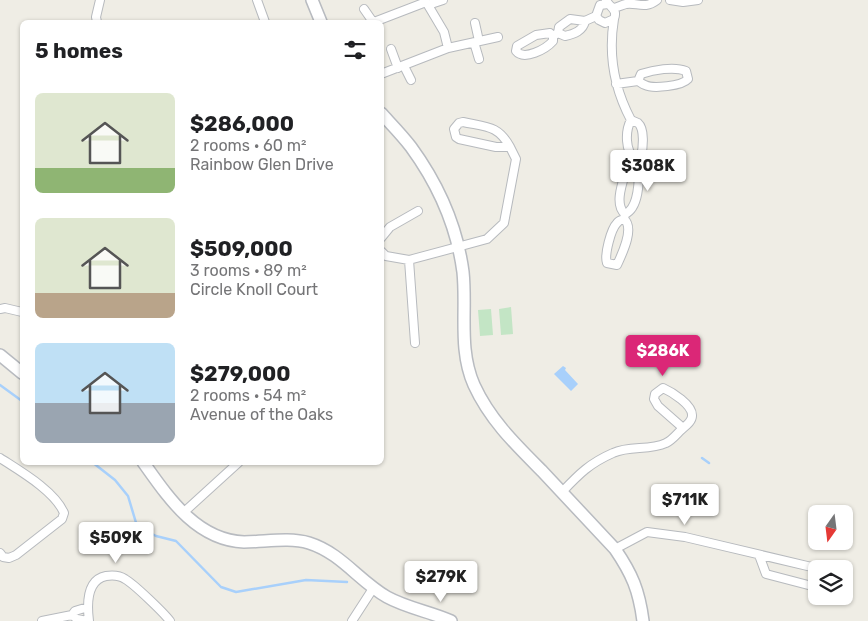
<!DOCTYPE html>
<meta charset="utf-8">
<style>
:root{--surface:#fff;--page:#f2f2f2;--text:#202124;--muted:#757577;--accent:#db2777}
body{margin:0;font-family:Rubik,sans-serif;background:var(--page);color:var(--text);height:100vh;display:flex;flex-direction:column;font-size:19px;white-space:nowrap}
*{box-sizing:border-box;margin:0}
p{font-size:16px;color:var(--muted)}
.icon{flex:none;width:28px;height:28px;fill:none;stroke:currentColor;stroke-width:2;stroke-linecap:round;stroke-linejoin:round}
.map{position:relative;flex:1;overflow:hidden}
.side{position:absolute;left:20px;top:20px;width:364px;height:445px;display:flex;flex-direction:column;background:var(--surface);border-radius:8px;box-shadow:0 1px 4px #0004}
.side>*{flex:none}
.needle{width:32px;rotate:194deg}
.buttons{position:absolute;left:808px;top:505px;display:grid;gap:10px}
.buttons a{display:grid;place-items:center;width:45px;height:45px;border-radius:8px;background:var(--surface);box-shadow:0 1px 4px #0004;font-size:25px}
.price{position:absolute;translate:-50% -42px;padding:0 11px;border-radius:5px;background:#fff;color:#222;font-size:16px;line-height:32px;filter:drop-shadow(0 1px 2px #0008)}
.price::after{content:'';position:absolute;left:50%;top:30px;width:15px;height:11px;margin-left:-8px;background:inherit;clip-path:polygon(0 0,100% 0,50% 100%)}
.price.active{background:var(--accent);color:#fff}
ul{padding:0;list-style:none}
li{display:flex;align-items:center;gap:15px;height:125px;padding:0 15px}
li span{display:grid;place-items:center;flex:none;width:140px;height:100px;border-radius:8px;color:#555}
li>.icon{margin-inline-start:auto}
span .icon{width:60px;height:60px;fill:#fffc;stroke-width:1}
li b{font-size:21px}
h2{display:flex;justify-content:space-between;align-items:center;height:60px;padding:0 15px;font-size:21px}
.map>svg:first-child{display:block}
.green{fill:#c3e5c5}
.water{fill:#a8d0fb}
.lines{fill:none;stroke-linecap:round;stroke-linejoin:round}
.stream{stroke:#a8d0fb;stroke-width:2.5}
.street-casing{stroke:#b7babe;stroke-width:10}
.secondary-casing{stroke:#b8bbc0;stroke-width:14}
.street{stroke:#fff;stroke-width:8}
.secondary{stroke:#fff;stroke-width:11}
</style>
<div class="map">
<svg width="868" height="621" viewBox="0 0 868 621">
<rect width="100%" height="100%" fill="#efede5"/>
<path class="green" d="M511,307l2,27 -12,1 -2,-26z
M491,309l2,26 -13,1 -2,-26z"/>
<path class="water" d="M563,366l3,2 -1,2 13,14 -7,7 -17,-17z"/>
<g class="lines">
<path class="stream" d="M0,385l22,16
M702,458l7,5
M92,462l23,18 13,16 9,30 19,10 20,5 45,46 15,5 70,-12 41,2"/>
<g class="street-casing">
<path id="street" d="M257,0l8,22
M425,0l19,32 4,16
M606,0c4,8 12,9 8,19l-9,4 -6,-3 -3,-4 4,-11 8,-1
M670,0l13,2 15,-2
M428,5l15,-5
M614,8c4,-1 8,-3 12,-4 11,-2 18,6 31,-4
M364,9l9,13
M614,19c-6,36 0,69 17,101 0,0 7,3 7,3 7,6 5,25 3,33l-6,3 -1,5
M97,22l-1,-5 4,-17
M374,22l52,-20
M475,23l4,18
M558,33l7,3c9,-2 18,-5 20,-15
M553,36v5c-7,8 -29,20 -37,10l1,-5 19,-11 14,-2 3,3 5,-3 1,-6 11,-8 15,2 11,-5
M474,42l5,17
M391,49l7,19
M404,66l7,14
M381,74l67,-26 50,-11
M616,84l22,-3c2,1 4,3 7,4 8,4 37,1 43,-6l-2,-8c-12,-5 -33,-1 -45,3l-3,7
M631,120c-6,11 -6,31 4,39
M463,122c23,5 35,3 47,25h-14l-37,-8 -3,-2 -2,-8 5,-6z
M625,214c-12,-10 -1,-35 2,-47l7,-3
M624,219c-3,1 -5,1 -7,4 -6,6 -13,32 -10,40l10,2c5,-11 18,-37 7,-46l1,-5c14,-6 14,-33 14,-45l-5,-5
M381,238l9,-11 28,-16
M381,251l5,5 23,4 78,-21 17,-16 12,-64 -6,-12
M409,260l6,83
M0,309l5,-1 17,4
M0,458c20,13 55,33 64,55l-2,6 -46,36 -7,3 -6,-1 -3,-4
M562,492c17,-18 28,-29 51,-39 17,-8 36,-2 53,-10 5,-2 10,-8 14,-12 4,-4 12,-9 12,-15 1,-11 -20,-24 -29,-28l-8,6 -1,5 4,7 25,22
M183,513l56,-51
M615,549l32,-17 38,5 135,32
M759,555l7,19 46,12h4
M72,615l5,4 10,2
M42,621l30,-6 3,-4 13,-4
M89,621c-2,-16 -3,-41 17,-45 7,-1 13,-1 19,3 9,5 39,34 45,42
M352,621l22,-34"/>
</g>
<g class="secondary-casing">
<path id="secondary" d="M312,0l9,22
M381,113c10,11 21,22 30,34 27,37 46,80 52,125 4,38 -5,77 11,113 16,35 42,60 68,86 24,26 49,52 73,78 17,25 24,41 28,72
M0,355l22,18
M143,462c25,35 53,78 101,80 21,0 45,-5 65,1 32,10 50,38 78,54 20,11 44,15 64,24"/>
</g>
<use href="#street" class="street"/>
<use href="#secondary" class="secondary"/>
</g>
</svg>
<div class="buttons">
<a><svg class="needle" viewBox="-14 -14 28 28"><path d="M0-13l5 13h-10z" fill="#e53935"/><path d="M0 13l5-13h-10z" fill="#757577"/></svg></a>
<a><svg class="icon" aria-label="layers" viewBox="0 0 24 24"><path d="M12 4l9 5-9 5-9-5zM3 14l9 5 9-5"/></svg></a>
</div>
<b class="price" style="left:648px;top:192px">$308K</b>
<b class="price active" style="left:663px;top:377px">$286K</b>
<b class="price" style="left:685px;top:526px">$711K</b>
<b class="price" style="left:116px;top:564px">$509K</b>
<b class="price" style="left:441px;top:603px">$279K</b>
<section class="side">
<h2>5 homes<svg class="icon" aria-label="filters" viewBox="0 0 24 24"><path d="M4 7h16M4 17h16"/><circle cx="9" cy="7" r="2"/><circle cx="15" cy="17" r="2"/></svg></h2>
<ul>
<li><span style="background:linear-gradient(#dfe7d0 75%,#8fb573 0)"><svg class="icon" aria-label="home" viewBox="0 0 24 24"><path d="M3 11l9-7 9 7M6 9v11h12V9"/></svg></span><div><b>$286,000</b><p>2 rooms · 60 m²</p><p>Rainbow Glen Drive</p></div></li>
<li><span style="background:linear-gradient(#dfe7d0 75%,#b9a48a 0)"><svg class="icon" aria-label="home" viewBox="0 0 24 24"><path d="M3 11l9-7 9 7M6 9v11h12V9"/></svg></span><div><b>$509,000</b><p>3 rooms · 89 m²</p><p>Circle Knoll Court</p></div></li>
<li><span style="background:linear-gradient(#bfe0f5 60%,#9aa5b1 0)"><svg class="icon" aria-label="home" viewBox="0 0 24 24"><path d="M3 11l9-7 9 7M6 9v11h12V9"/></svg></span><div><b>$279,000</b><p>2 rooms · 54 m²</p><p>Avenue of the Oaks</p></div></li>
</ul>
</section>
</div>
